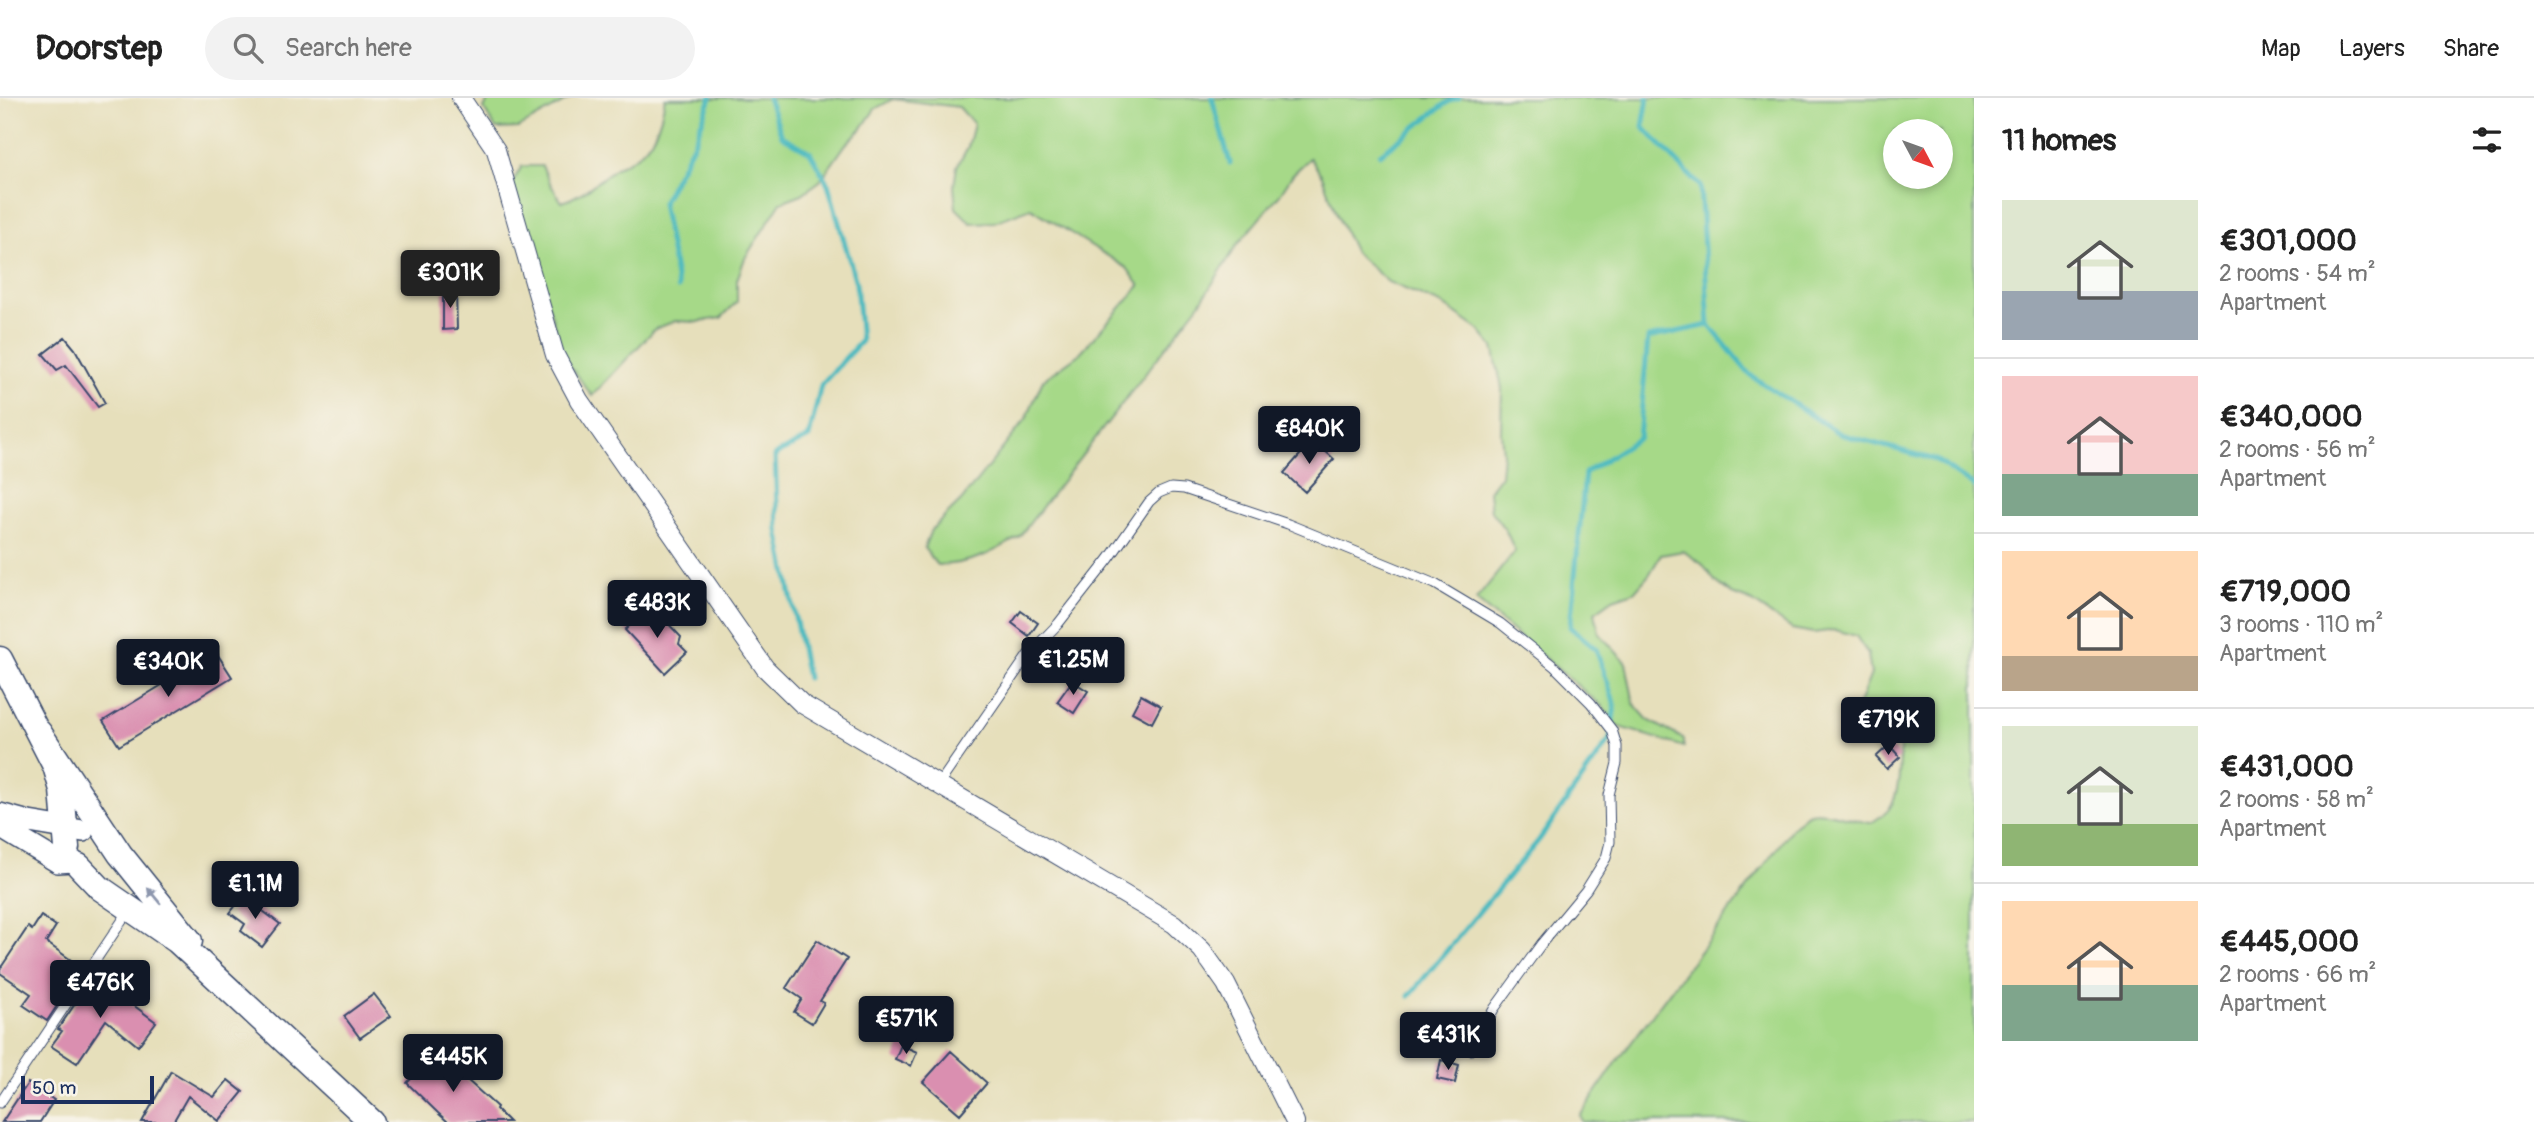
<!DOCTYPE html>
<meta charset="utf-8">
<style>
:root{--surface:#fff;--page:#f2f2f2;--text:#222;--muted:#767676;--line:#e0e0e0;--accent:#111827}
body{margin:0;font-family:Pangolin,sans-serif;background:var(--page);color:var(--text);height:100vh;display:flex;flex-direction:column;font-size:26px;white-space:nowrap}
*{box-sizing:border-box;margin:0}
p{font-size:23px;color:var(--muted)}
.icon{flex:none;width:38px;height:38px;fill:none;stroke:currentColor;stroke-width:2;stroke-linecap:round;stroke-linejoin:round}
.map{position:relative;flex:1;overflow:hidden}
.details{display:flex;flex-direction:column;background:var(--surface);width:560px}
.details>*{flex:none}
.needle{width:46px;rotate:131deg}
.fabs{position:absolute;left:1883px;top:21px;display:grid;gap:14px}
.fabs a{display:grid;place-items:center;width:70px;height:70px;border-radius:50%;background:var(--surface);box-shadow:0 4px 10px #0003;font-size:35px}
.scale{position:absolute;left:21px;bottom:18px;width:133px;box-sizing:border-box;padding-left:7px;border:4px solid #1b2f5e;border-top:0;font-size:19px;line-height:24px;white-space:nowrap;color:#1b2f5e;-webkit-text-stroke:5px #f7f3e8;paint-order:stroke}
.price{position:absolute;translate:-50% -60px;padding:0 16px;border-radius:7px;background:var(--accent);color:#fff;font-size:23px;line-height:46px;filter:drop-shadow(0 2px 4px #0008)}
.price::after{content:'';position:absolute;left:50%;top:42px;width:21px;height:16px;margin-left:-10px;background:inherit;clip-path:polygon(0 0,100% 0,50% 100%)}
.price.current{background:#222;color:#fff}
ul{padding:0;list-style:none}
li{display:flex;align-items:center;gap:21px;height:175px;padding:0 28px}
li+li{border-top:2px solid var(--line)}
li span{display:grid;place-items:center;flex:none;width:196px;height:140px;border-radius:0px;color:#555}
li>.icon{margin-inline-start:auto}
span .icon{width:84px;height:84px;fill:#fffc;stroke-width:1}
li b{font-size:30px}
h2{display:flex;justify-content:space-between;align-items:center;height:84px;padding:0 28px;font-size:30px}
header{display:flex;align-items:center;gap:42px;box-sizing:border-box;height:98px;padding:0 35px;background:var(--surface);border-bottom:2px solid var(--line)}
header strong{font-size:33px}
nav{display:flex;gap:38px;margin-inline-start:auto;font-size:24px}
.search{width:490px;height:63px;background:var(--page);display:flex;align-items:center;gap:18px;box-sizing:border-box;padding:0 24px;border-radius:38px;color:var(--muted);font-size:26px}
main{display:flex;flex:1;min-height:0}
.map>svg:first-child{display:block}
.green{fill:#a6d988;stroke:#608473;stroke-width:2;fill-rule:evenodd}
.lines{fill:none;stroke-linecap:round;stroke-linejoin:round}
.stream{stroke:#4bbac0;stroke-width:5}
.building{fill:#da8fb0}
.service-casing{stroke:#39496c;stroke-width:11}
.minor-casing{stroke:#39496c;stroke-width:20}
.tertiary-casing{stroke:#39496c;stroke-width:24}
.secondary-casing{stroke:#39496c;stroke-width:27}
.service{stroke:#fff;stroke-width:9}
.minor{stroke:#fff;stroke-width:18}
.tertiary{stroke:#fff;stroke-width:21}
.secondary{stroke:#fff;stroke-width:24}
.oneway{fill:#8d97ae}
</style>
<header>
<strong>Doorstep</strong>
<div class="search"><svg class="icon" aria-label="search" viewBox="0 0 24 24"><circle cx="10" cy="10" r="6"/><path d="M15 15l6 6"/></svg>Search here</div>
<nav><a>Map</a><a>Layers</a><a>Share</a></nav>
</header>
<main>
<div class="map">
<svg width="1974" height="1024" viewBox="0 0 1974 1024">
<rect width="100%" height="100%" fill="#f7f3e8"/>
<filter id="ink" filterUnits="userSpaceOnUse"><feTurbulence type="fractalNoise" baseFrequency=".0143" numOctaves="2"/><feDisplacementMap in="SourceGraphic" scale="14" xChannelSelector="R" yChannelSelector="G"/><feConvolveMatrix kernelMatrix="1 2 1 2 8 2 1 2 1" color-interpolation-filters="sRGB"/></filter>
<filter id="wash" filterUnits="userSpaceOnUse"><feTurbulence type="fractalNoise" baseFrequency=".00686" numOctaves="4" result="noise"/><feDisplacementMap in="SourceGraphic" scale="28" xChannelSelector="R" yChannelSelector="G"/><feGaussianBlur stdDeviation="1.57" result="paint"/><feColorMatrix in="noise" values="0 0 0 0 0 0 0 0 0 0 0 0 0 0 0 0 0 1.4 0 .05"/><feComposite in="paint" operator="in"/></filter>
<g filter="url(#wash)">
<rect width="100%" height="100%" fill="#e6dfbb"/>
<path class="green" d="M489,0h82l-53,30 -22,1 -12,-20z
M665,0h1309v1024h-392l-2,-6 36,-53 177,-236c5,-4 11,-12 17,-14 15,-4 44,8 61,10 5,-4 14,-8 18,-14 11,-16 11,-42 11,-61l-15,-16 -21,-2 -7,-21 14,-35 -3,-20 -12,-18 -20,-6 -23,3 -21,-4 -39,-27 -21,-8 -17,-13 -13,-17 -19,-13 -22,4 -12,20 -15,17 -21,7 -18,13 4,21 27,30 8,41 14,16 36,19v8l-67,-21 -13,-18 -128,-108 39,-49 -9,-20 -15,-20 -2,-20 12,-16 2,-22 -2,-20 1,-45 -9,-41 -14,-17 -36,-25 -55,-23 -33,-29 -18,-38 -15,-39 -12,-18 -17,16 -13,20 -42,50 -38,59 -181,234c-28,17 -48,27 -82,28l-13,-17 7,-18 30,-29 65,-82 17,-39 36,-26 61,-68 -13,-18 -96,-60 -37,14 -23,1 -15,-15 -2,-22 3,-20 11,-19 6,-23 -15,-17 -66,-8 -18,10 -13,19 -16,16 -26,37 -18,13 -21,8 -36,56 -8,22v22l-16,16 -24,4 -22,-1 -20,8 -63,67 -28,-39 -52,-174 10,-17h20l9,19 11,17c21,-7 33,-19 51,-32 6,-5 13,-7 19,-11 22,-14 29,-37 33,-61zM1895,33h46v46h-46z"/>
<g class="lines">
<path class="stream" d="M768,0l14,38 28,16 18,32 28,99 5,58 -40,44 -12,52 -34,18 3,75 29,148
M1212,0l18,65
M1648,0l-5,29 57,59 9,139 41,50 90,59 96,26 38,26
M1380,56l68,-52 11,-4
M678,190l-16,-85 31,-58 18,-47
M1409,898l130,-156 71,-101 5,-34 -19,-56 -26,-22 15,-154 54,-35 9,-100 61,-13"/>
</g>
<g id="blocks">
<path class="building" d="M443,193h13l1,38 -14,1z
M65,239l10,12 30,54 -7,4 -32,-42 -9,5 -14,-16z
M1313,342l21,19 -29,33 -21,-19z
M646,511l8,7h7l20,21 -2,7 8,8 -22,21 -40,-43z
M1021,513l17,12 -9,13 -17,-13z
M216,554l16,25 -113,69 -16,-25z
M1072,583l16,10 -14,22 -17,-11z
M1141,597l20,11 -9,17 -20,-11z
M1889,647l11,12 -13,12 -11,-12z
M243,798l37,28 -18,23 -21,-16 4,-7 -15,-11z
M41,818l15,10 -10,16 36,26 -35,53 -24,-16 8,-11 -31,-21v-4l28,-42 4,3z
M817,842l30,19 -27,42 4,2 -12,20 -18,-11 8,-13 -16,-11z
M94,878l62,46 -18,24 -32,-26 -29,43 -26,-17 11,-15 -4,-2z
M374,896l17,22 -31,22 -16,-22z
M901,947l16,7 -6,14 -16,-7z
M951,953l36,32 -27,31 -37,-32z
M436,954l61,55 -1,2 13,13h-61l-10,-9 -31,-30z
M1441,962l18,5 -4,18 -18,-4z
M171,973l43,26 14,-17 15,12 -24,29 -31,-25 -15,26h-31z
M28,985l26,17 -14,22h-38z"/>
</g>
</g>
<g filter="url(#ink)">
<use href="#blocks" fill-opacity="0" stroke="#39496c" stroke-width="2"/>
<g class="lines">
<g class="service-casing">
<path id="service" d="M939,686l89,-129 30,-31 51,-65 40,-57 10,-9 12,-5 13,1 104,35 147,60 65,39 55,44 36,36 21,27 5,16v17l-8,32 1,47 -4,16 -20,32 -44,53 -48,66 -23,41
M0,1005l130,-194"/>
</g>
<g class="minor-casing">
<path id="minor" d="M461,0l35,52 59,205 24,45 186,268 37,36 372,220 28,26 24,34 69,138"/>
</g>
<g class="tertiary-casing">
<path id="tertiary" d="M0,716l29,8 54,9
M0,729l58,35 15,-1"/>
</g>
<g class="secondary-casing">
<path id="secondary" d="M0,561l55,107 7,24 5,58
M39,634l81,122 70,87
M79,768l21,22 77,53 195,181"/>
</g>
<use href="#service" class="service"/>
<use href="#minor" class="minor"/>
<use href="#tertiary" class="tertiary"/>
<use href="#secondary" class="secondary"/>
</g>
<defs><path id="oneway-solid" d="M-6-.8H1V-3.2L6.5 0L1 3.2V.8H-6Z" transform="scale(1.75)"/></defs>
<use class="oneway" href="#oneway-solid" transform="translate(154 798) rotate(-129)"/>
</g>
</svg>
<div class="fabs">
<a><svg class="needle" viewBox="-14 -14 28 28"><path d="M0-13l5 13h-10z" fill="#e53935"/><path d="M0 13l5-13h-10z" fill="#767676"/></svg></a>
</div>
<div class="scale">50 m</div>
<b class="price current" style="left:450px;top:212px">€301K</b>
<b class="price" style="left:1309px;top:368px">€840K</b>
<b class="price" style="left:657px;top:542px">€483K</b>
<b class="price" style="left:1073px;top:599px">€1.25M</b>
<b class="price" style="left:168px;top:601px">€340K</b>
<b class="price" style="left:1888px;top:659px">€719K</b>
<b class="price" style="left:255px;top:823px">€1.1M</b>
<b class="price" style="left:100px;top:922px">€476K</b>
<b class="price" style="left:906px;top:958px">€571K</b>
<b class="price" style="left:1448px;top:974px">€431K</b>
<b class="price" style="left:453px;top:996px">€445K</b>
</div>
<section class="details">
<h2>11 homes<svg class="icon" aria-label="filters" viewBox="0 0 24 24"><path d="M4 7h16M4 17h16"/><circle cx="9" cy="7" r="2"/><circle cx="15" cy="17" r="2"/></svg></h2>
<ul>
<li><span style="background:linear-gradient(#dfe7d0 65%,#9aa5b1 0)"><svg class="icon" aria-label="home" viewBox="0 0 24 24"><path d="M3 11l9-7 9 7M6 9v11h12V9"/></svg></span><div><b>€301,000</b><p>2 rooms · 54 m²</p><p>Apartment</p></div></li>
<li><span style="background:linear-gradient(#f6c9c9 70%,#7fa58c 0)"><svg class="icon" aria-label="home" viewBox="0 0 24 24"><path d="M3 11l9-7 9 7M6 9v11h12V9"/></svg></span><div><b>€340,000</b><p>2 rooms · 56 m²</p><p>Apartment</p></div></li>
<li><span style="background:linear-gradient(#ffd9b3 75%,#b9a48a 0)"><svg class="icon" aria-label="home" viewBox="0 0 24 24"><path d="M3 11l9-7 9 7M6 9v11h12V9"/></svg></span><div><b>€719,000</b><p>3 rooms · 110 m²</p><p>Apartment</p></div></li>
<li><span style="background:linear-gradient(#dfe7d0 70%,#8fb573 0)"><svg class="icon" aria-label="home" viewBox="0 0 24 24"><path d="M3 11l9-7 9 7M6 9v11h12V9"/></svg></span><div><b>€431,000</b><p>2 rooms · 58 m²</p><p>Apartment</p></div></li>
<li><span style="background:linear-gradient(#ffd9b3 60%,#7fa58c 0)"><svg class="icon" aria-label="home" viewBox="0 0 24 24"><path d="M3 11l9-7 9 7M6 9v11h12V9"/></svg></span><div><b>€445,000</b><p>2 rooms · 66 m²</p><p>Apartment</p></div></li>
</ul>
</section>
</main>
